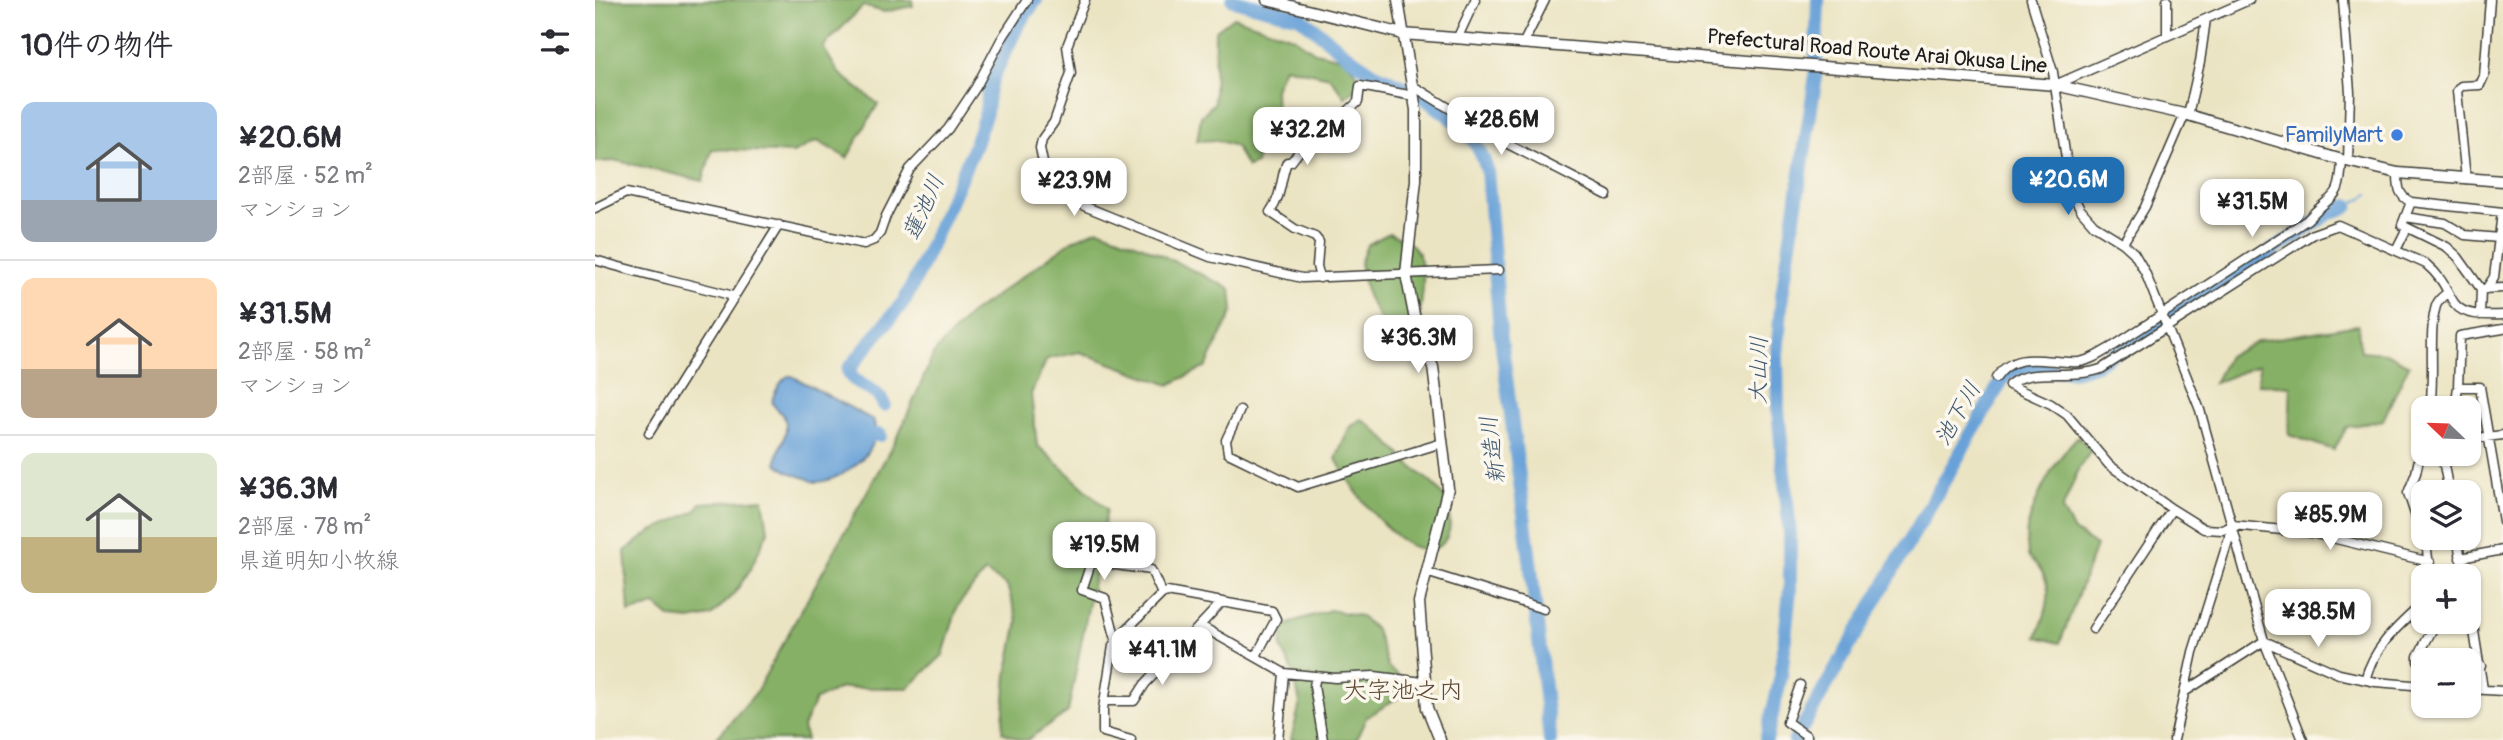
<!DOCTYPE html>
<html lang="ja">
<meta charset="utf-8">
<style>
:root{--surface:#fff;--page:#f2f2f3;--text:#2b2b33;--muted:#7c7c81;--line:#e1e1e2;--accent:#1f6fb2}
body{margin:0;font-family:Pangolin,"Klee One",sans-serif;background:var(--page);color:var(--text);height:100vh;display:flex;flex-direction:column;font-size:26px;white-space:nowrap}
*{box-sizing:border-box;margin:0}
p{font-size:23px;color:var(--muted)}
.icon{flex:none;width:38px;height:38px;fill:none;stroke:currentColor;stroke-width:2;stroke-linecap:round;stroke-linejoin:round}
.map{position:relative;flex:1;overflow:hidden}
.details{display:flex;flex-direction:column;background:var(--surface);width:595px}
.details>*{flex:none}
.needle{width:46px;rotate:293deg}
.controls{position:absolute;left:1816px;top:396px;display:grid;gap:14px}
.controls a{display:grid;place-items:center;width:70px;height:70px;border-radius:14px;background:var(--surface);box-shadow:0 2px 5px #0004;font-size:35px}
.price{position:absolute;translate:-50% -60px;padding:0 16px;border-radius:14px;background:#fff;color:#222;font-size:23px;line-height:46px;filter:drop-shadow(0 2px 4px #0008)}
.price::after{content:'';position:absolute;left:50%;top:42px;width:21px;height:16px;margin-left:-10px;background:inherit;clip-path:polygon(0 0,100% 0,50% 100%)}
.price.current{background:var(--accent);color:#fff}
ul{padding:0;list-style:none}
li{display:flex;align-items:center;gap:21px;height:175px;padding:0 21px}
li+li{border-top:2px solid var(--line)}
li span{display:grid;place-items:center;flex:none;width:196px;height:140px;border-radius:14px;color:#555}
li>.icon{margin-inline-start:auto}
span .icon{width:84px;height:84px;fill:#fffc;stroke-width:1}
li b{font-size:30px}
h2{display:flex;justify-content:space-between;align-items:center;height:84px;padding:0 21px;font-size:30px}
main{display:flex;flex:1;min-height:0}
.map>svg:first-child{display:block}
.forest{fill:#86b066;stroke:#516641;stroke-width:2}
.water{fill:#69a2d8;stroke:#425f7a;stroke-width:2}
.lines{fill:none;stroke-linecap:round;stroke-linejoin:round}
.stream{stroke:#69a2d8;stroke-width:2.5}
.river{stroke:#69a2d8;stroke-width:14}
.minor-casing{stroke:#3b3a35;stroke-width:11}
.major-casing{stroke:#3b3a35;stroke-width:13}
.minor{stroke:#fff;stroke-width:8}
.major{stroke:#fff;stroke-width:10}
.shop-dot{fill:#3f7fe0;stroke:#fbf7ec;stroke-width:2.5}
.labels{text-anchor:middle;stroke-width:7;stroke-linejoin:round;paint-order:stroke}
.street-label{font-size:21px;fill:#1c1c1c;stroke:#fbf7ec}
.shop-label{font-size:21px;fill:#366cbe;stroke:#fbf7ec;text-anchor:end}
.water-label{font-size:23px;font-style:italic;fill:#3f5871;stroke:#fbf7ec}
.quarter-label{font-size:24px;fill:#5d4833;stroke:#fbf7ec}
</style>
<main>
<section class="details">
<h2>10件の物件<svg class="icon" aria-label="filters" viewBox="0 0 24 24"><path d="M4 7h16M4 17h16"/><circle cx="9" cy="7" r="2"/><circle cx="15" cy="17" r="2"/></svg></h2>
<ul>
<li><span style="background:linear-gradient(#a9c7e8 70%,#9aa5b1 0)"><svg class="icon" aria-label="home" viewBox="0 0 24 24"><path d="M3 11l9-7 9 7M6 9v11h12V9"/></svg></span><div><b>¥20.6M</b><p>2部屋 · 52 m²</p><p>マンション</p></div></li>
<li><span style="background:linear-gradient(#ffd9b3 65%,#b9a48a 0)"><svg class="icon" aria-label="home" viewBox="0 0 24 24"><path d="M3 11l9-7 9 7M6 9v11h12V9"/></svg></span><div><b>¥31.5M</b><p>2部屋 · 58 m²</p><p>マンション</p></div></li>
<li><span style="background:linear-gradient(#dfe7d0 60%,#c2b280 0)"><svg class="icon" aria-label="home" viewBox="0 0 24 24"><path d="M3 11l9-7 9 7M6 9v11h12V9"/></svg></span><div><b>¥36.3M</b><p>2部屋 · 78 m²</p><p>県道明知小牧線</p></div></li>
</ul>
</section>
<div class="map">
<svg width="1908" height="740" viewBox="0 0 1908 740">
<rect width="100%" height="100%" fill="#fbf7ec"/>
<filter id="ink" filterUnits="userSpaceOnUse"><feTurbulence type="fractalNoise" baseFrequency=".0143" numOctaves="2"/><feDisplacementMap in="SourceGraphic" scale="14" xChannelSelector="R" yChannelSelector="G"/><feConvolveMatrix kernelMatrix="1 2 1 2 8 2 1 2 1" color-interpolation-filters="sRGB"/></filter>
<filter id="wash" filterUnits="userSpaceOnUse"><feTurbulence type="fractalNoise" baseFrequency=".00686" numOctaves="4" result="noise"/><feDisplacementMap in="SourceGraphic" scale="28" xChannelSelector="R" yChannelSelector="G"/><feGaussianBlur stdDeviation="1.57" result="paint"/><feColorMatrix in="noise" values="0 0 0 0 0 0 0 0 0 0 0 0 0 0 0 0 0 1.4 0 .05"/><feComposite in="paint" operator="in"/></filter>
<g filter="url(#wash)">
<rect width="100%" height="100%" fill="#ebe4c3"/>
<path class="forest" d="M0,0h317l1,6 -29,6 -21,-6 -40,41 15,25 40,32 -31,54 -30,-17 -24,12 -81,-4 -9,32 -85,-20 -23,1z
M638,17l60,20 22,15 27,6 12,11 6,12 -4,8 -11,8 -15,-20 -46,-10 -9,22 1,31 -13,4 -7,40 -9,3 -12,-21 -18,-6 -20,1 4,-25 13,-13 1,-72z
M503,229l45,17 88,43 2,22 -27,56 -37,18 -89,-33 -33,7 -16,35 6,51 70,64 -39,203 -41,28h-6l-19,-8 5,-57 11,-54 -11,-35 -22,-14 -27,33 -15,50 -35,33h-67l-26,12 -12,27 3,13h-91l40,-46 145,-262 34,-79 35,-38 104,-75z
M794,233c8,4 20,8 25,14 16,20 7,57 4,79l-16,13 -15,-8 -20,-35 -7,-33 7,-18z
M1763,325l2,26 26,2 23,12 -26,55 -36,7 -13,23 -45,-15 2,-49 -33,-2 1,-19 -45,18 14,-27 31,-15z
M766,419c19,12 32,28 47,44 15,15 33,22 39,43 12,38 -16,56 -47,33 -26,-20 -48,-51 -64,-80l13,-31z
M1483,436l13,15 -12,17 -17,42 12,21 22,15 -36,97 -23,-6c12,-33 21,-55 -9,-81 0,-8 -3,-19 -1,-27 8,-33 28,-69 51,-93z
M168,499l5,32 -18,39 -16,24 -23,22 -21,4 -19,-2 -16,-13 -26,8 -4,-62 27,-20 43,-20 6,-8z
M735,610l30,6 16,14 12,37 12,10 14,7 -3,5 -45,29 -10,22h-65l9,-37 -7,-31 -12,-25 3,-20 11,-6z"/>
<path class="water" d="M193,376h4l81,44c12,29 -31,62 -57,62 -6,0 -5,-3 -10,-4 -12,-4 -20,-5 -29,-15 -1,-14 10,-23 9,-37 0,-20 -23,-15 -9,-37 3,-6 5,-9 11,-13z"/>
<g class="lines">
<path class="stream" d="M1753,206l21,-12"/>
<path class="river" d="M638,0l67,17 48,39 25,17 33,15
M828,97c30,22 54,35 64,73l13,161 30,229 20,180
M289,405c-7,-19 -30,-17 -36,-35l57,-70 13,-26 56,-127 12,-35 3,-26 29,-61 18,-25
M261,435h24
M1171,740l15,-64 9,-86v-56l-12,-124 -1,-54 5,-61 33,-213 3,-82
M1200,740l210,-365c18,-13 39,-4 60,-4 11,1 22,-4 32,-7l233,-151 18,-7"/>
</g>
</g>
<g filter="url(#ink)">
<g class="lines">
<g class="minor-casing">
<path id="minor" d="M490,0l-18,46 4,27 -17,49 -12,17 -2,9 7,34 4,9 6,4 153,62 92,21 197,-8
M1436,0l22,72 18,120 9,17 14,16 29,18 11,10 11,19 55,138 64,231 39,99
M1572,0v35
M1748,0l7,92 -2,70
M862,39l18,-39
M928,44l22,-44
M1460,85l194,-85
M818,86l93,57 101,52
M1593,115l12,-53 6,-43
M1803,173c0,13 0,23 13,29l92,10
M1871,179l-9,-88 4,-5 19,-1 4,-9 6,-76
M1816,202l-9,23 45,22 11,10 23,32 22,-1
M0,208l31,-15 238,51 10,-4 6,-7 6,-17 24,-47 38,-40 28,-42 25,-47 26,-40
M1907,212l-3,26h4
M1810,217l40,6 20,12 34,3 -5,39 -8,12
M1528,243l22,-36 40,-93
M1801,250l11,-22
M0,260c46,14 92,23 138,36
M725,278l-3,-12 2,-24 -4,-5 -20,-8 -25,-17c12,-16 10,-32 17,-50h4l10,-13 4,-14 32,-8 11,-16 10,-9 2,-16 54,10
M1885,315l1,-26
M1401,378c20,-30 52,-14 83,-16 12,-1 25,-11 36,-17l192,-125c26,-29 33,-16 35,-60
M1863,387h22l23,134
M1835,408c5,-31 -2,-76 6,-102 2,-6 6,-9 11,-13
M1860,408l3,-21 2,-51 43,-7
M645,410l-14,30 2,13 70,34 144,-44
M54,433l130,-208
M1829,436l-8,37 -8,20 19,57 3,26
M1874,439l34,-4
M1850,453l-2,7 6,32
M1862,537l7,39
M1865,558l43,-8
M1835,562l-118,-29 -79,-8 -10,5 -19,-1 -32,-20 -63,-44 -42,-50 -16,-11 -42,-19c20,-19 62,-5 92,-16l212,-135 25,-9 88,39c37,31 11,54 77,51
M831,572l118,37
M1874,599l14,90
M606,626l83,47 51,5 39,-2 49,6
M1498,629l79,-120
M521,640l-11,-42 -23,-8 8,-24 5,-4 56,8 11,24
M1669,641l75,33 37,8 48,4
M1829,663l-6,-2v-5l19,-35
M1874,665l12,1
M721,676l-2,10 9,54
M1770,680c9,-33 31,-52 55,-74l4,-7
M1205,685l-13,37 20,14 -2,4
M1874,689l34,2
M1591,691l78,-50
M509,701h30l11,-17 76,-81
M536,740l-28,-8v-23l10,-63 3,-6 46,-46 5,-2 105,19 4,8 -20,37
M683,740l6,-67
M1579,740l19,-88 40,-127"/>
</g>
<g class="major-casing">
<path id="major" d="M672,0l136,34 652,51 133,30 154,45 56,13 105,8
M803,0l18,110v70l-10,94 11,56 16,37 15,121 -29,114 8,106 13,32"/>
</g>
<use href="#minor" class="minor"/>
<use href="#major" class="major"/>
</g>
</g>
<circle class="shop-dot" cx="1802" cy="135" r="7"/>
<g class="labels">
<g class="street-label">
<text transform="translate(1282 51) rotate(5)" y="7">Prefectural Road Route Arai Okusa Line</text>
</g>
<g class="shop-label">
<text x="1788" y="142">FamilyMart</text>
</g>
<g class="water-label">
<text transform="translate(328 207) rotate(-66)" y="8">蓮池川</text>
<text transform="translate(1163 370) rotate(-89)" y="8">大山川</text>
<text transform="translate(1362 413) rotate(-60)" y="8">池下川</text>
<text transform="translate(897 450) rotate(-97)" y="8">新造川</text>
</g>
<g class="quarter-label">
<text x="808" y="698">大字池之内</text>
</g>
</g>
</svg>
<div class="controls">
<a><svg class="needle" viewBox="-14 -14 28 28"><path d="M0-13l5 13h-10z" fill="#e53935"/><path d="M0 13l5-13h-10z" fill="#7c7c81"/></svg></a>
<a><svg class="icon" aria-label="layers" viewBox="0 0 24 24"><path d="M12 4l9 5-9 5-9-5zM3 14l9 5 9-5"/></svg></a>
<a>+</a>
<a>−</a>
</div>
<b class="price" style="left:906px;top:157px">¥28.6M</b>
<b class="price" style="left:712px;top:167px">¥32.2M</b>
<b class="price current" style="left:1473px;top:217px">¥20.6M</b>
<b class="price" style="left:479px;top:218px">¥23.9M</b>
<b class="price" style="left:1657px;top:239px">¥31.5M</b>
<b class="price" style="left:823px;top:375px">¥36.3M</b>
<b class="price" style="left:1735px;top:552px">¥85.9M</b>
<b class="price" style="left:509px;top:582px">¥19.5M</b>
<b class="price" style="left:1723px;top:649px">¥38.5M</b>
<b class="price" style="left:567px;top:687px">¥41.1M</b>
</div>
</main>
